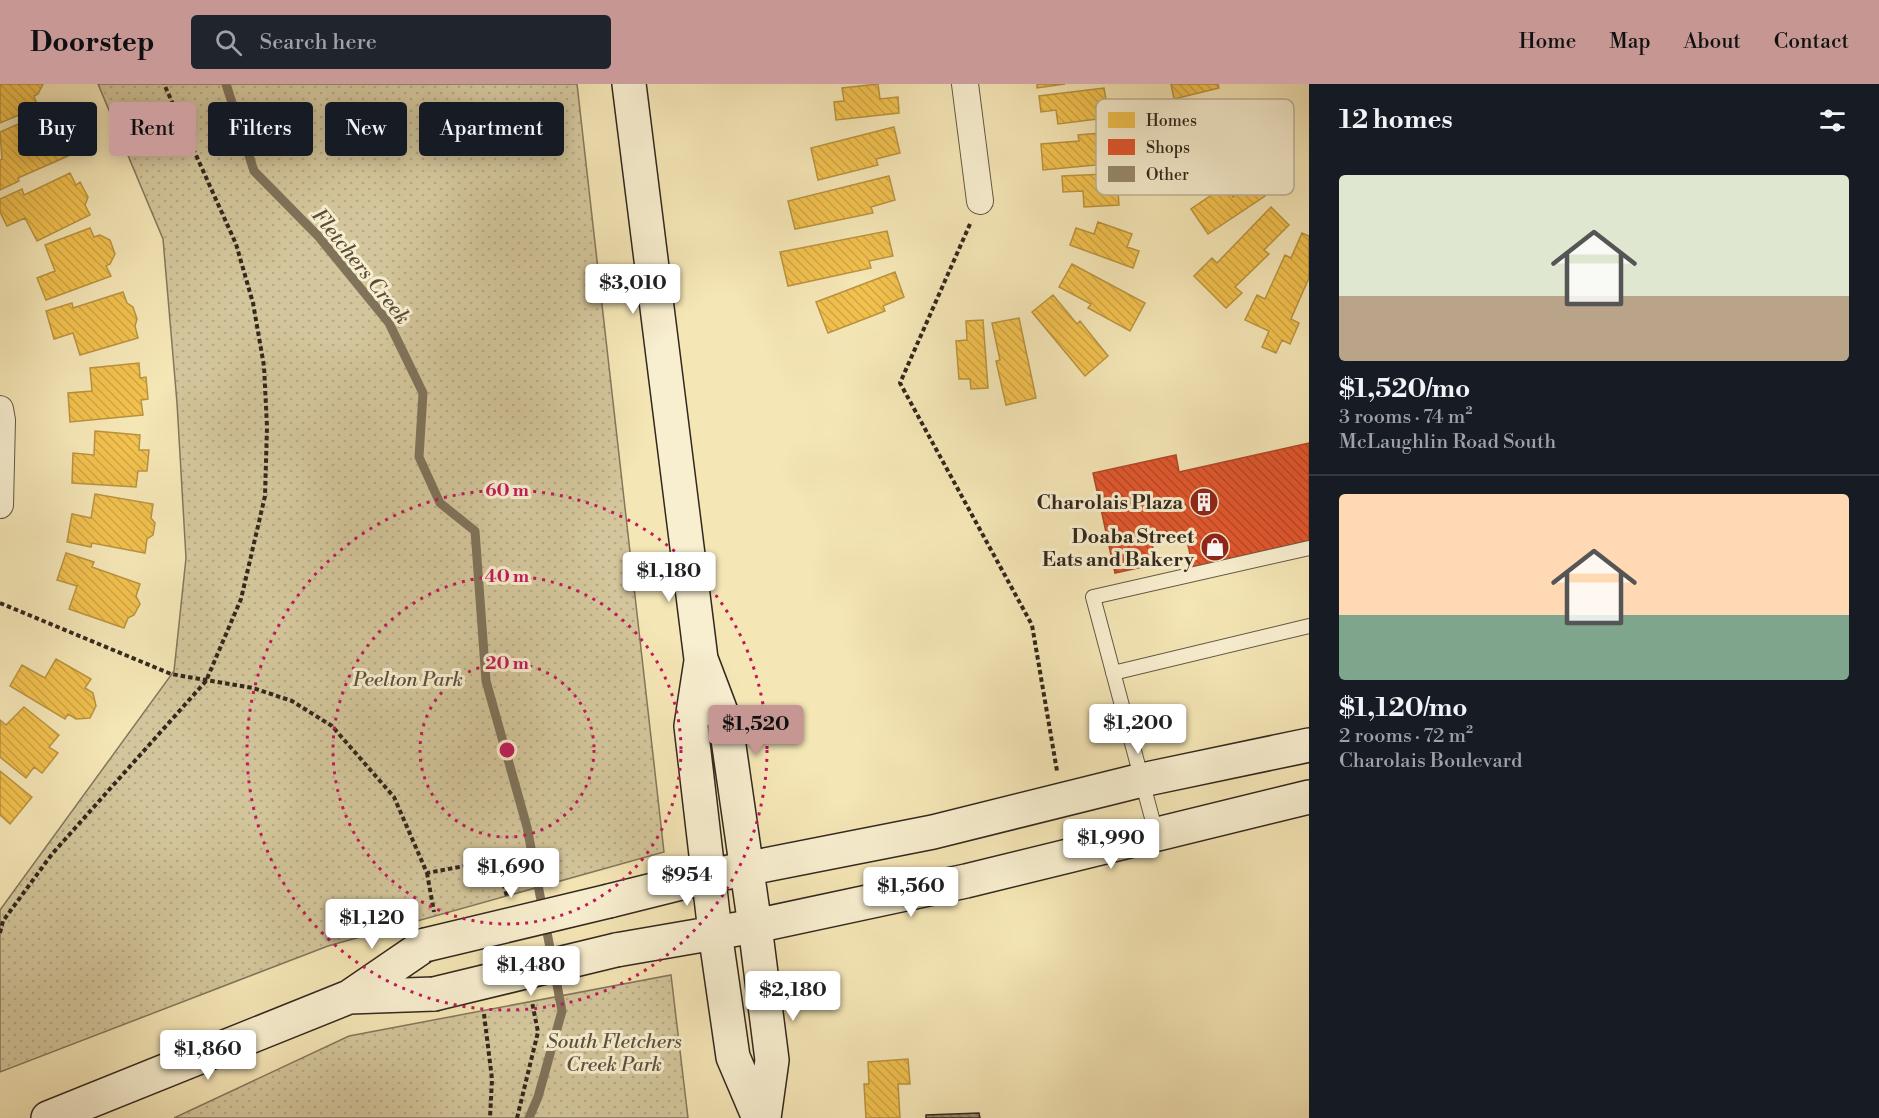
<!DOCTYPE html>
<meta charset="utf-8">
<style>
:root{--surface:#171b24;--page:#20242c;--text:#f1f3f6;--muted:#9ea1a6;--line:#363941;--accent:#c59692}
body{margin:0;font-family:"Libre Bodoni",serif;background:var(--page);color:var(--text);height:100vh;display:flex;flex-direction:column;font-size:22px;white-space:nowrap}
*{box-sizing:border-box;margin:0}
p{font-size:20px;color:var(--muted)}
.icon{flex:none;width:33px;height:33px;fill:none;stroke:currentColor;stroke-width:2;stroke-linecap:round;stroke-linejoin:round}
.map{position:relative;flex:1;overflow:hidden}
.details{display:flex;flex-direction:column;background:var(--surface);width:570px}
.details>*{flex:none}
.banner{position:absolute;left:18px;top:18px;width:570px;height:54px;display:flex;gap:12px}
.price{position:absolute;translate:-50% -51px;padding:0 14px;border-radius:6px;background:#fff;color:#222;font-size:20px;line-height:39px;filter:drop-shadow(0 2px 3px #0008)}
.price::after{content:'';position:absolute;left:50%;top:36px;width:18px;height:14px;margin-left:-9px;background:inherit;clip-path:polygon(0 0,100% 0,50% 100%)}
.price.current{background:var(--accent);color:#111}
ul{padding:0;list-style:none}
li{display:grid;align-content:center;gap:12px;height:318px;padding:0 30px}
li+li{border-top:2px solid var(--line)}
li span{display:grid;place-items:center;height:186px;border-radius:6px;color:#555}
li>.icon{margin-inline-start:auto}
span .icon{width:108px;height:108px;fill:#fffc;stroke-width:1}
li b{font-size:26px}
h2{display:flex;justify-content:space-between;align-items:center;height:72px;padding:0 30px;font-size:26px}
.tag{padding:0 21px;border-radius:6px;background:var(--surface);box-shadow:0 3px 15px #0003;font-size:21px;line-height:54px}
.tag.current{background:var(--accent);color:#111}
header{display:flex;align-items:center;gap:36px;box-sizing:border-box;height:84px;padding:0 30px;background:var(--accent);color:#111}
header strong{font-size:28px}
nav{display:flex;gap:33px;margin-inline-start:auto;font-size:21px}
.search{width:420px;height:54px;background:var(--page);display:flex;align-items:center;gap:15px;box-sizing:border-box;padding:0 21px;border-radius:6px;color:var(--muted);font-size:22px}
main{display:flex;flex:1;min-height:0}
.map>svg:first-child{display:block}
.park{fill:url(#park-dots);stroke:#84775d;stroke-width:1.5}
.homes{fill:url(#homes-back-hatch);stroke:#b99340;stroke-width:1.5}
.shops{fill:url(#shops-back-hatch);stroke:#af4929;stroke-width:1.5}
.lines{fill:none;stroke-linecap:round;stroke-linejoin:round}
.stream{stroke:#80735a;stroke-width:9}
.building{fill:url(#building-back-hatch);stroke:#33281e;stroke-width:1.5}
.lane-casing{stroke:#645844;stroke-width:16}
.street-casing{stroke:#645844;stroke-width:28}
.secondary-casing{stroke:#33281e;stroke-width:36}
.path{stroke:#33281e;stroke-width:4;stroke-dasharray:4.5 3;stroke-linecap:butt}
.lane{stroke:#f8efd0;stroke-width:14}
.street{stroke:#f8efd0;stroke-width:26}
.secondary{stroke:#f8efd0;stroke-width:33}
.secondary-bridge-casing{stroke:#33281e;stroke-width:36;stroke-linecap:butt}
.secondary-bridge{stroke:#f8efd0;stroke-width:33}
.ring{fill:none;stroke:#c2185b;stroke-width:3;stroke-dasharray:3 6}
.labels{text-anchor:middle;stroke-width:6;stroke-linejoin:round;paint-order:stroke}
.poi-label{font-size:20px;font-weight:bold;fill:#33281e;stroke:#f8efd0;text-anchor:end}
.park-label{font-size:20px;font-style:italic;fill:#5b503e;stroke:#f8efd0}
.water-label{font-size:21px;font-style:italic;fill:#594e3c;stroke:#f8efd0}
.key{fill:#f8efd0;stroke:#bdb39b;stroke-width:1.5}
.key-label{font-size:16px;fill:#33281e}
.centre{fill:#c2185b;stroke:#f8efd0;stroke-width:3}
.ring-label{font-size:18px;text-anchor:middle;font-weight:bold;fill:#c2185b;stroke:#f8efd0;stroke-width:6;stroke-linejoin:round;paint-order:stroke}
</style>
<header>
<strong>Doorstep</strong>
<div class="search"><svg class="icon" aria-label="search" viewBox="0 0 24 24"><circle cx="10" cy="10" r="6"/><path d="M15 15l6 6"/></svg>Search here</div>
<nav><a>Home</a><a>Map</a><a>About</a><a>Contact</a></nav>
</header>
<main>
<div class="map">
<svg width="1309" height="1034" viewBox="0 0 1309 1034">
<defs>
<pattern id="park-dots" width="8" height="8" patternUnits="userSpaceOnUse" patternTransform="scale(1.5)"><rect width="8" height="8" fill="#d4c69c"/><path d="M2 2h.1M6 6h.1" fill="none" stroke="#b6aa86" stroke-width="1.8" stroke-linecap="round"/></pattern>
<pattern id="homes-back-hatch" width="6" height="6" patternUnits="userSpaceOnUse" patternTransform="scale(1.5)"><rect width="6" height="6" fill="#f2c14e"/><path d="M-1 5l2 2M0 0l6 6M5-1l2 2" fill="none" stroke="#d0a644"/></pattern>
<pattern id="shops-back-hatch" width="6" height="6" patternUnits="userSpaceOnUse" patternTransform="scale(1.5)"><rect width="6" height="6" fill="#e4572e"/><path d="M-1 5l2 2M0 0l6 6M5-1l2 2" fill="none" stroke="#b94827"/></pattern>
<pattern id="building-back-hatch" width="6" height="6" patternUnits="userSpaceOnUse" patternTransform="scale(1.5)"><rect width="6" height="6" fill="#988b6d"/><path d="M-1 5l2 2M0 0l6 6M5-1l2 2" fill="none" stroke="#7d7259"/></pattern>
</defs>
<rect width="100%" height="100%" fill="#f5e6b6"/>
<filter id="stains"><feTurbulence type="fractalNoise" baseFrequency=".00333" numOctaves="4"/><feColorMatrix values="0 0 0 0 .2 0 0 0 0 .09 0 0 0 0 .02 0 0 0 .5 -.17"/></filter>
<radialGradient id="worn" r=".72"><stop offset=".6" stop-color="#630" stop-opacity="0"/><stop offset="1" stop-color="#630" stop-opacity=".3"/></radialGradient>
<path class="park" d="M98,0h479l87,768 -336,94 -328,126v-162l174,-239 12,-113 -9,-155 -14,-164z
M671,891l17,143h-514l175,-82z"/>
<path class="homes" d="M0,0h43l-5,10 -4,2 4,11 -38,16z
M878,0l2,15 18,-2 1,16 -63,7 -2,-18 10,-1 -2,-13z
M1037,0h28l-28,4z
M1171,0h47l1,4 -45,11z
M1104,4l3,17 -11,1 1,13 -39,5 -2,-14 -15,2 -2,-16z
M48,27l4,11 7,3 9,31 -50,22 1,3 -19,9v-30l2,-1 -2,-27z
M894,43l6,26 -24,6 2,6 -60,15 -7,-32z
M1124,47l3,31 -84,8 -2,-26 38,-3 -1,-6z
M70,89l6,12 4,-3 8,15 -3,8 5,10 -53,26 -12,-23 -18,8 -7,-14v-13l22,-10 2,6z
M1129,89l1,17 -12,1 1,14 -35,2 -1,-16 -20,1 -1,-16z
M889,92l6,24 -24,7 2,6 -78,16 -7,-28z
M1255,97l10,15 -57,38 -17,-25 35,-24 7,12z
M1271,123l18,18 -25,25 5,4 -34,33 7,6 -16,15 -32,-32 18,-18 5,5z
M1098,138l34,12 -5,13 12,4 -6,17 -63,-23 6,-17 18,6z
M90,144l4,9 6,-2 10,5 5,14 -5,10 -4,2 5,10 -65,24 -9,-22 18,-7 -10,-26z
M887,147l6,25 -24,5 2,7 -83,18 -8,-34z
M1302,149l7,3v42l-18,41 8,4 -9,21 -8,-4 -6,13 -14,-6 7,-16 -24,-11 12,-25 8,4 20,-44 6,3z
M1072,180l73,39 -15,28 -42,-23 3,-4 -32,-17z
M895,188l9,25 -21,9 2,5 -57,22 -12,-31z
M123,208l4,11 6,4 4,12 -2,7 3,12 -58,17 -7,-22 -19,6 -8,-28 26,-8 1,5z
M1053,211l24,29 3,-3 28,35 -23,20 -53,-64z
M1019,234l17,80 -30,7 -10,-44 4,-1 -8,-37z
M983,236l5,68 -17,1 -1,-10h-11l-3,-38 11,-1 -1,-19z
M139,279l1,15 6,-1 2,22 -7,1 2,15 -73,7 -2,-29 24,-2 -2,-23z
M95,347l45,4 -1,15h10l-2,21h-9l-2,16 -64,-4 1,-30 21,2z
M95,410l58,10 -2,14 4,5 -2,12 -6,4 -2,14 -53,-10 -1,4 -24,-5 5,-28 19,4z
M66,469l28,9 -2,5 48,17 -4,12 4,8 -6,11 -6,3 -4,10 -55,-19 8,-23 -20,-6z
M56,575l35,20 -6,9 8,5 3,13 -6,12 -14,1 -8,-5 -3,5 -55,-33 12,-21 23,13z
M24,623l35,28 -10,12 9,6 -16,20 -8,-6 -8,11 -26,-21v-37l6,5z
M0,687l32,26 -22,27 -10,-9z
M908,975l2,25h-12l2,34h-34l-2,-34h5l-1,-22z"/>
<path class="shops" d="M1309,359v99l-116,25 -8,-35 -34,7 5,25 -41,9 -22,-100 83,-18 3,17z"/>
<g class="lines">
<path class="stream" d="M226,0l28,87 64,65 71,87 34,70 -4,64 21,46 35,28 11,150 41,146 35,184 -24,86 -9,21"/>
</g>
<path class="building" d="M979,1029l1,5h-54v-3z"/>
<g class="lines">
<g class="lane-casing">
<path id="lane" d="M1113,589l196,-47
M1156,749l-63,-236 216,-49"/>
</g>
<g class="street-casing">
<path id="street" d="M965,0l15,117
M0,325l2,11 -2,85"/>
</g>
<g class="secondary-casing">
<path id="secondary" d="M629,0l72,575 25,66 29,201 17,134 -8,58
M701,577l-10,65 24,206 18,125 26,61
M609,817l100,-25 224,-44 209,-52 167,-35
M616,866l139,-24 211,-45 343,-84
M349,913l85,-3
M48,1034l301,-121 76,-52"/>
</g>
<path class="path" d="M970,140l-70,159 132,242 25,146
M0,519l171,71 82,14 39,13 40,25 62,71 33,76 59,-11 15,14 6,20
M427,789l7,39
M0,849l3,-12 49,-67 154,-173 35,-82 24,-103 2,-69 -3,-61 -11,-63 -17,-59 -72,-160
M484,930l8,65 -2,39
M517,1034l21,-86 -6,-30"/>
<use href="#lane" class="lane"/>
<use href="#street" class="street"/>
<use href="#secondary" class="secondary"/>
<g class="secondary-bridge-casing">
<path id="secondary-bridge" d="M425,861l184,-44
M434,910l182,-44"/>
</g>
<use href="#secondary-bridge" class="secondary-bridge"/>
</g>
<g class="ring">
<circle cx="507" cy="666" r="87"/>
<circle cx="507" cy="666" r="174"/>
<circle cx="507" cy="666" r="260"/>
</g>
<defs>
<g id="building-disc" transform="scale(1.5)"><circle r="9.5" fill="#8f2418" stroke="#f8efd0"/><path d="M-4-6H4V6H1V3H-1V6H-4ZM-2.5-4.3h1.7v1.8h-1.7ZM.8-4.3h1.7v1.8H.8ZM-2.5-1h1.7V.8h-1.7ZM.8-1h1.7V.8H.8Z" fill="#fff"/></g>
<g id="shop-disc" transform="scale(1.5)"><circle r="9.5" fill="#8f2418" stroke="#f8efd0"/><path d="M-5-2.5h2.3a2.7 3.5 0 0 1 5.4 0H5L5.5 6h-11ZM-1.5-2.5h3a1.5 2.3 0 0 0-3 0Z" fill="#fff"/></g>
</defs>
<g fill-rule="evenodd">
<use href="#building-disc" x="1204" y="418"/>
<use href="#shop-disc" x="1215" y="463"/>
</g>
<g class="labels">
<g class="poi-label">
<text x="1183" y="425">Charolais Plaza</text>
<text x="1194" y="459">Doaba Street<tspan x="1194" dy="23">Eats and Bakery</tspan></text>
</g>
<g class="park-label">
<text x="408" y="602">Peelton Park</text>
<text x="614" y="964">South Fletchers<tspan x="614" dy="23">Creek Park</tspan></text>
</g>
<g class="water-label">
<text transform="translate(361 182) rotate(51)" y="7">Fletchers Creek</text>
</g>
</g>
<rect x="1096" y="15" width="198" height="96" rx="9" class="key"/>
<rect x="1108" y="28" width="27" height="16" fill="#f2c14e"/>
<rect x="1108" y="55" width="27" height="16" fill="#e4572e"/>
<rect x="1108" y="82" width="27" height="16" fill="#988b6d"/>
<g class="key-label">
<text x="1146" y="42">Homes</text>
<text x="1146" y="69">Shops</text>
<text x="1146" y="96">Other</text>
</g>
<circle cx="507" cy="666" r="9" class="centre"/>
<g class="ring-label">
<text x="507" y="412">60 m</text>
<text x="507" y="498">40 m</text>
<text x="507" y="585">20 m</text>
</g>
<rect width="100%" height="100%" filter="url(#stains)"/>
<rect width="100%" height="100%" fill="url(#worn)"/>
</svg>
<b class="price" style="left:633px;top:231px">$3,010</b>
<b class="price" style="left:669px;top:519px">$1,180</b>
<b class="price" style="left:1138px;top:671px">$1,200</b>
<b class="price current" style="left:756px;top:672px">$1,520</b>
<b class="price" style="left:1111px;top:786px">$1,990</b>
<b class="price" style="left:511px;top:815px">$1,690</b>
<b class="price" style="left:687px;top:823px">$954</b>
<b class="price" style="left:911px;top:834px">$1,560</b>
<b class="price" style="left:372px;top:866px">$1,120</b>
<b class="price" style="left:531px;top:913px">$1,480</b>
<b class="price" style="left:793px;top:938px">$2,180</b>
<b class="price" style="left:208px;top:997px">$1,860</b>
<div class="banner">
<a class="tag">Buy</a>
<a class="tag current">Rent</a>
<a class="tag">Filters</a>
<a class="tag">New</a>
<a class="tag">Apartment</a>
</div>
</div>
<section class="details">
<h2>12 homes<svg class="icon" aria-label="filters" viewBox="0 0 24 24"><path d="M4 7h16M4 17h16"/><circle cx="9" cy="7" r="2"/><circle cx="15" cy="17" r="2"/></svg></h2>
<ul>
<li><span style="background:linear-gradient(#dfe7d0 65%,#b9a48a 0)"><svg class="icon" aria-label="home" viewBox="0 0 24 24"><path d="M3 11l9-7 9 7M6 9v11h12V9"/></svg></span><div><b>$1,520/mo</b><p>3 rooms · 74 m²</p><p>McLaughlin Road South</p></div></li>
<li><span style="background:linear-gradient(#ffd9b3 65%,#7fa58c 0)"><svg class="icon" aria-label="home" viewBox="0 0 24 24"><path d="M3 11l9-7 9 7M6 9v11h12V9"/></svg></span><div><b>$1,120/mo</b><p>2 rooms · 72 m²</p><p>Charolais Boulevard</p></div></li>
</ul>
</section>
</main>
